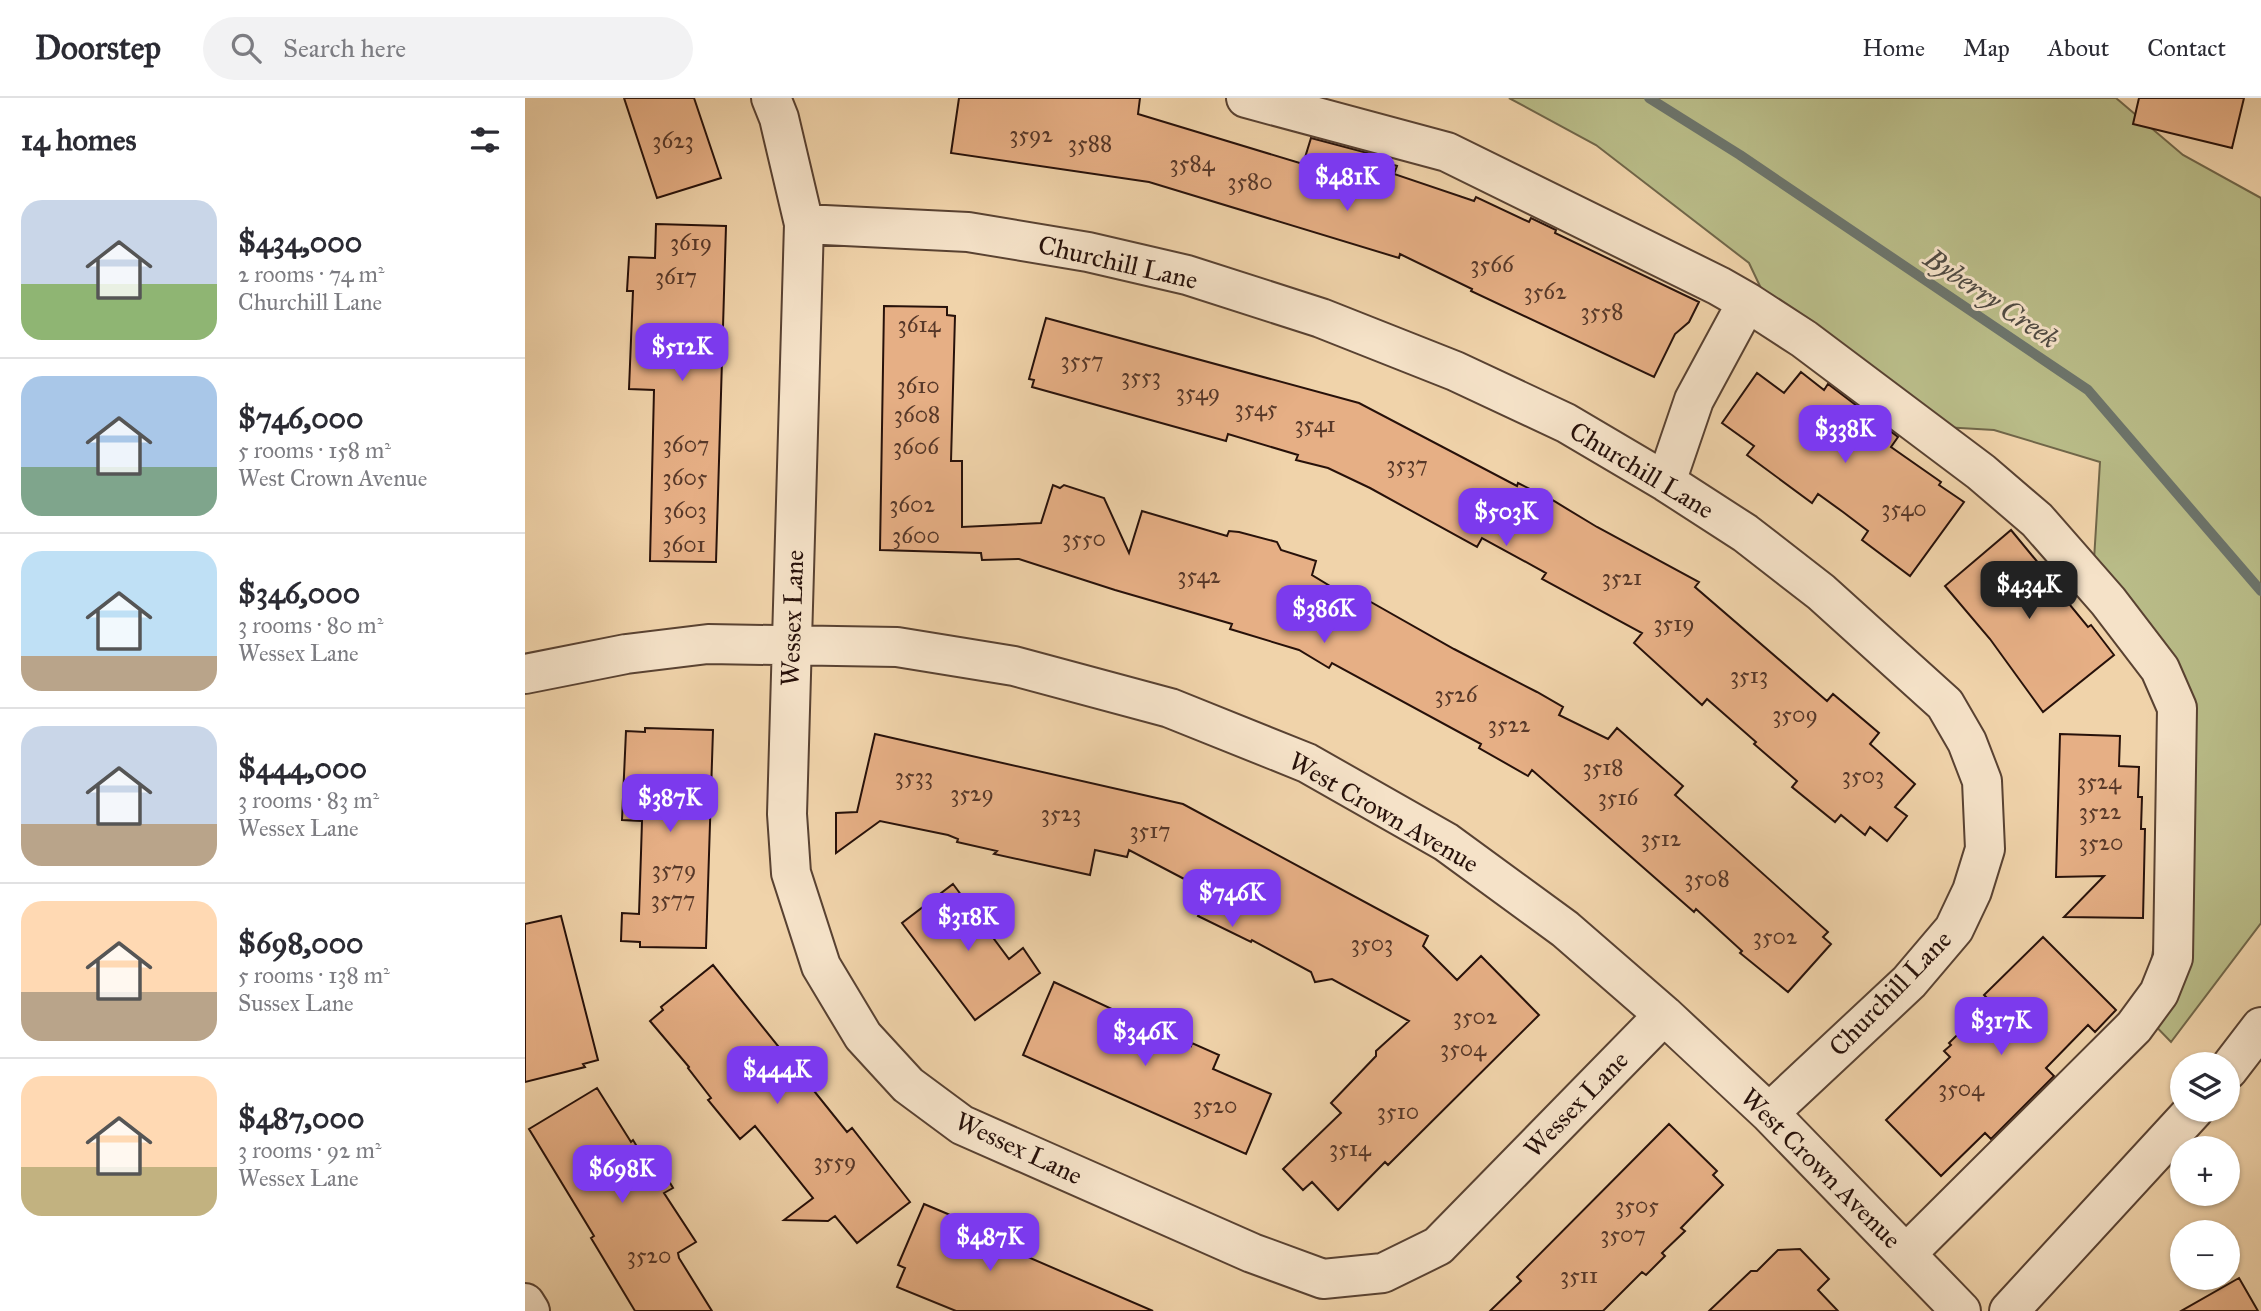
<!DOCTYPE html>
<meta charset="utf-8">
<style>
:root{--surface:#fff;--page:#f2f2f3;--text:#2b2b33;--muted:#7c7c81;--line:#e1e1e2;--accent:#7c3aed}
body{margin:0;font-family:"IM FELL Great Primer",serif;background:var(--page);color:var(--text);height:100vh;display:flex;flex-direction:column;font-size:26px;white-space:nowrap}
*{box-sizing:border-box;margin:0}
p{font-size:23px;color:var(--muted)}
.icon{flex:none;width:38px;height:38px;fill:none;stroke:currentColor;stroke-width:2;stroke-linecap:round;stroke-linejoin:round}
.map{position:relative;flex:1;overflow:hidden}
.panel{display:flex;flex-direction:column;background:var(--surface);width:525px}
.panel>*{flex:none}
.fabs{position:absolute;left:1645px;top:954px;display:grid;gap:14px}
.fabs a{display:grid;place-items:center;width:70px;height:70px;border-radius:50%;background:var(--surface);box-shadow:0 2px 5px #0004;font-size:35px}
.price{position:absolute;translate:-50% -60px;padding:0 16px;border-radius:14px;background:var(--accent);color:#fff;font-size:23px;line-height:46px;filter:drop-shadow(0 2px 4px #0008)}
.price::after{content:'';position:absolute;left:50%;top:42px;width:21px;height:16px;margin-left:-10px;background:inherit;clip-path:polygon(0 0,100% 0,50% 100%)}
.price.selected{background:#222;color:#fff}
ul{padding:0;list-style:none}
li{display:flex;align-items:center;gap:21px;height:175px;padding:0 21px}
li+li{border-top:2px solid var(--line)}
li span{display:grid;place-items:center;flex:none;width:196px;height:140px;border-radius:21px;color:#555}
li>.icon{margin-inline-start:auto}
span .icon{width:84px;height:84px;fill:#fffc;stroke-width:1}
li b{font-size:30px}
h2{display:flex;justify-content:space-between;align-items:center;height:84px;padding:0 21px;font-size:30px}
header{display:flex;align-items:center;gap:42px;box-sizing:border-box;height:98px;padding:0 35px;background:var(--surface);border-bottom:2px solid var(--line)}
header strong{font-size:33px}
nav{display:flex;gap:38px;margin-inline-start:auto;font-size:24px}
.search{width:490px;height:63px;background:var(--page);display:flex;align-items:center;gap:18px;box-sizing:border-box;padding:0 24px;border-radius:38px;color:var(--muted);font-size:26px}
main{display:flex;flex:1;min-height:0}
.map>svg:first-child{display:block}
.green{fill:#b9bc88;stroke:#706649;stroke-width:2}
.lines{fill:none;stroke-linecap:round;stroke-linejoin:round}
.stream{stroke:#6d756c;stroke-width:10}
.building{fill:#e6af85;stroke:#27110a;stroke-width:2}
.minor-casing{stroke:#594232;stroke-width:42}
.minor{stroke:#f5e2c8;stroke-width:38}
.labels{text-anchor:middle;stroke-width:6;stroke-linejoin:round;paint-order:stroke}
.number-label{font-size:23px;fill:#573829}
.street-label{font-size:26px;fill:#27110a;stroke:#f5e2c8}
.water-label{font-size:28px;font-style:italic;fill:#504b43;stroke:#f5e2c8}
</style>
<header>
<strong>Doorstep</strong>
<div class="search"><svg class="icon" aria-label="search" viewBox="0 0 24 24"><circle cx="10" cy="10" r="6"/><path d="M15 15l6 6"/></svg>Search here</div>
<nav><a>Home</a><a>Map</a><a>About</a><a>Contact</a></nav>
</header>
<main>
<section class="panel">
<h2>14 homes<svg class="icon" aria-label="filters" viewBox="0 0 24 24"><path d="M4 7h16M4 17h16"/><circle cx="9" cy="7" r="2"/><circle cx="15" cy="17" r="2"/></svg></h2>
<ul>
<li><span style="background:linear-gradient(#c9d6e8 60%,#8fb573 0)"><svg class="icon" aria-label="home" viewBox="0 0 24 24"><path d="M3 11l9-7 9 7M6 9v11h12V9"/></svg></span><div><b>$434,000</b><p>2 rooms · 74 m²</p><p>Churchill Lane</p></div></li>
<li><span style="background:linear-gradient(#a9c7e8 65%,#7fa58c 0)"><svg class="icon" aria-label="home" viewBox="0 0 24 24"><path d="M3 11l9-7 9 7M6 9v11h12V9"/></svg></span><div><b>$746,000</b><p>5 rooms · 158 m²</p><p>West Crown Avenue</p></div></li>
<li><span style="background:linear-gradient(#bfe0f5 75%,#b9a48a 0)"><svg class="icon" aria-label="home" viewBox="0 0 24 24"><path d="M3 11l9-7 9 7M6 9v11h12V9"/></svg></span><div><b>$346,000</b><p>3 rooms · 80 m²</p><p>Wessex Lane</p></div></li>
<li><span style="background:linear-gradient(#c9d6e8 70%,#b9a48a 0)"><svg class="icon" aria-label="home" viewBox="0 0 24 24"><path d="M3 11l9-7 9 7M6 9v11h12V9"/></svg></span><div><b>$444,000</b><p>3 rooms · 83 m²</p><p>Wessex Lane</p></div></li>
<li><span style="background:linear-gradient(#ffd9b3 65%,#b9a48a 0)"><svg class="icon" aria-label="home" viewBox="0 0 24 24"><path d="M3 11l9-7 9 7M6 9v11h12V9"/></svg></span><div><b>$698,000</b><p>5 rooms · 138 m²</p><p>Sussex Lane</p></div></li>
<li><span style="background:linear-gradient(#ffd9b3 65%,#c2b280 0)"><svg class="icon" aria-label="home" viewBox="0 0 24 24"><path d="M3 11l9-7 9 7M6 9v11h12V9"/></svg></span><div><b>$487,000</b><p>3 rooms · 92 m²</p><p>Wessex Lane</p></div></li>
</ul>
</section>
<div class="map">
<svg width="1736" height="1213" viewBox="0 0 1736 1213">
<rect width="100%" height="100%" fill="#f0d3aa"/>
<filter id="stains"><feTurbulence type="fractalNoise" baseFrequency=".00286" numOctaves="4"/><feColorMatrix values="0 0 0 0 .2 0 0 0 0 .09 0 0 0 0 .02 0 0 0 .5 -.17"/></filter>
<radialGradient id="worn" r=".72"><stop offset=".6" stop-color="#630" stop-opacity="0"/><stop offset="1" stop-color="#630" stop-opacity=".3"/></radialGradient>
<path class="green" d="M984,0h607l67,57 78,43v725l-90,119 -28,-29 46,-288 -95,-165 6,-98 -106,-32 -102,-6 -107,-85 -36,-76 -153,-118z"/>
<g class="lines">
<path class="stream" d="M1124,0l91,57 348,235 173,201"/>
</g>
<path class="building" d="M99,0h70l27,80 -64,20z
M434,0h181l-2,16 165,50 8,-26 68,18 1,5 17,5 -3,8 80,27 2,-4 53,25 2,-4 25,12 -1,3 144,69 -10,20 -14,12 -21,43 -183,-86 1,-2 -72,-35 -1,4 -250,-76 -198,-29z
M1614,0h105l-12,50 -99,-24z
M131,126l70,2 -10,336 -66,-1 4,-171 -25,-1 4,-98h-6l2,-34 26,1z
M359,208l63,1v8l8,1 -4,145h11v66l79,-4 12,-38 7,3 4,-3 40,13 25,55 13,-42 85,25 2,-5 10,1 38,10 4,8 35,11 -4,14 46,28 4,-6 92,52 83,43 26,15 -4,8 49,24 9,-11 66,58 -8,9 153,137 -5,5 8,7 -43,48 -48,-39 2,-2 -46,-42 -2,3 -162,-142 -4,6 -49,-28 2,-4 -149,-81 -3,5 -30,-18 -69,-21 2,-5 -117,-34 -96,-31 -37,1 -1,-7 -101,-3z
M521,220l313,85 158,83 1,-3 36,18 43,26 102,55 -4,5 132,114 6,-7 46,39 -9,11 45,40 -20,23 12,9 -20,25 -17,-14 -5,8 -24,-20 -6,7 -43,-35 5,-6 -43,-37 2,-2 -49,-43 -5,6 -68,-62 8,-10 -100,-54 4,-6 -64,-35 -5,9 -107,-59 -42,-20 -32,-8 2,-5 -70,-21 -2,7 -194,-54 2,-7 -5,-1z
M1276,274l23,18 4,-6 70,53 -7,10 50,35 -2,3 25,17 -54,74 -48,-36 6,-9 -25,-19 -25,-18 -6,9 -65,-48 7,-9 -32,-23 35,-50 27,20z
M1486,432l38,46 -2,1 41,50 3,-2 23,30 -71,57 -53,-73 -45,-53z
M120,630l68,2 -7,218 -66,-1v-5l-19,-1 1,-28 17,1 2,-61 1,-32 -20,-1 4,-89 19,1z
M350,636l308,70 245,132 -5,10 34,34 24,-24 58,59 -151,150 -3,-3 -47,48 -26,-28 -9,8 -20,-21 58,-56 -10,-10 45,-47v-5l33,-30 -77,-42 -17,3 -4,-10 -59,-32 -1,2 -53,-26 13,-23 -82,-43 -2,7 -32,-7 -5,25 -96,-21 3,-3 -40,-9 1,-3 -10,-4 -68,-14 -44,32v-40l21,-1z
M1535,636l60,2 -1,30 20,1 -1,30h4l-1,32h4l-2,89 -79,-1 40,-41 -48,1z
M428,786l56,75 14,-11 17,25 -65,47 -73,-97z
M36,818l37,144 -15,4 2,3 -60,15v-158z
M1518,839l73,73 -21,22 -7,-7 -42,43 8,8 -63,63 -6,-6 -44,43 -55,-56 64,-63 -6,-6 7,-6 -2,-2 42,-41 -7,-7z
M188,867l134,167 5,-4 58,74 -53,41 -22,-27 -7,5 -44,-1 29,-22 -58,-72 -15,13 -32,-39 3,-2 -23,-30 1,-1 -39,-46 13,-11 -2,-3z
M529,884l137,64 1,-3 27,12 -6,14 58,25 -25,60 -223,-99z
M72,990l34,54 2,-2 16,26 8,-5 16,27 -9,5 32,49 -18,11 1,5 33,53h-77l-44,-73 3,-2 -65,-107z
M1144,1026l48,47 -4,4 10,10 -42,43 4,3 -23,22 3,3 -19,19 -4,-3 -39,39h-113l31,-30 -4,-4z
M399,1106l86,36 -3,8 146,63h-197l-59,-24 8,-19 -7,-3z
M1275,1151l29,30 -11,11 20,21h-129l42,-40h6l21,-21z
M1714,1180l19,33h-77z"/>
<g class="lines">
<g class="minor-casing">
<path id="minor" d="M246,0l8,20 25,106 -17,590 4,59 30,93 42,70 45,49 54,40 290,128 71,26 60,-6 55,-27 226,-231
M721,0l201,54 272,134 28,16 -53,98 -28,82
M279,126l164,8 120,20 99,23 134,43 134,53 111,52 100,59 79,51 76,59 124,112 22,38 15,39 3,68 -13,42 -18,38 -45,53 -140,131
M1222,204l57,37 177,133 56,48 71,81 52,68 17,39 -4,250 -14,35 -25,34 -228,227
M0,576l101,-20 82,-10 189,3 117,19 156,42 137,55 139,79 119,87 99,86 105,98 192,198
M1703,972l33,-43
M0,1205l5,8
M1484,1213l185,-201"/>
</g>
<use href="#minor" class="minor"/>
</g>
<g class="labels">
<g class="number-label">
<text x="506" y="44">3592</text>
<text x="148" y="50">3623</text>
<text x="565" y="53">3588</text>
<text x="667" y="73">3584</text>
<text x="725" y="91">3580</text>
<text x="166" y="152">3619</text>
<text x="967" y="174">3566</text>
<text x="151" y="186">3617</text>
<text x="1020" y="201">3562</text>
<text x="1077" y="221">3558</text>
<text x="394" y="234">3614</text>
<text x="557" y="270">3557</text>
<text x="616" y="286">3553</text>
<text x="393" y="295">3610</text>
<text x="673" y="302">3549</text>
<text x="731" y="318">3545</text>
<text x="392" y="324">3608</text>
<text x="790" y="334">3541</text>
<text x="161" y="354">3607</text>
<text x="391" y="356">3606</text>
<text x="882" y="374">3537</text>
<text x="160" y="387">3605</text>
<text x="387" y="414">3602</text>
<text x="1379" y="418">3540</text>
<text x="160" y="420">3603</text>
<text x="391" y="445">3600</text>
<text x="559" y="448">3550</text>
<text x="159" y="454">3601</text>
<text x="674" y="485">3542</text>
<text x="1097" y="487">3521</text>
<text x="1149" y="533">3519</text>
<text x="1224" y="585">3513</text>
<text x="931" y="604">3526</text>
<text x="1270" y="624">3509</text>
<text x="984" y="634">3522</text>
<text x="1078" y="677">3518</text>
<text x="1338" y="685">3503</text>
<text x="389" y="686">3533</text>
<text x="1574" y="691">3524</text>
<text x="447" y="703">3529</text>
<text x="1093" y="707">3516</text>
<text x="1575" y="721">3522</text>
<text x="536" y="723">3523</text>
<text x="625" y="740">3517</text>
<text x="1136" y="748">3512</text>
<text x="1576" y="752">3520</text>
<text x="149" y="779">3579</text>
<text x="1182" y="788">3508</text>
<text x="148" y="809">3577</text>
<text x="1250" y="846">3502</text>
<text x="847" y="853">3503</text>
<text x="950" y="926">3502</text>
<text x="938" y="958">3504</text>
<text x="1436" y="998">3504</text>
<text x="690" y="1015">3520</text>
<text x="873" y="1021">3510</text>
<text x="825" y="1058">3514</text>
<text x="310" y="1071">3559</text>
<text x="1112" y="1115">3505</text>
<text x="1098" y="1144">3507</text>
<text x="124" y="1165">3520</text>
<text x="1054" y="1185">3511</text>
</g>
<g class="street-label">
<text transform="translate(593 164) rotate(13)" y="9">Churchill Lane</text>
<text transform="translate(1117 372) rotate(31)" y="9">Churchill Lane</text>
<text transform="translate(267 520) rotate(-88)" y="9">Wessex Lane</text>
<text transform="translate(859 714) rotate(30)" y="9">West Crown Avenue</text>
<text transform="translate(1365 895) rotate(-46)" y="9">Churchill Lane</text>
<text transform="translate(1051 1006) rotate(-46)" y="9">Wessex Lane</text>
<text transform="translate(494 1050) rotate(25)" y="9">Wessex Lane</text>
<text transform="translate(1296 1070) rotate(45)" y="9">West Crown Avenue</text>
</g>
<g class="water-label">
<text transform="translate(1467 200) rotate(34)" y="10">Byberry Creek</text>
</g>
</g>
<rect width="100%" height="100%" filter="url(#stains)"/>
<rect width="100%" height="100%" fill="url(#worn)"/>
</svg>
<div class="fabs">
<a><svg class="icon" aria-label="layers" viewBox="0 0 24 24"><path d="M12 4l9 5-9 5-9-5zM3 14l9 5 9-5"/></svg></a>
<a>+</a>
<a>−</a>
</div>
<b class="price" style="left:822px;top:115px">$481K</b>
<b class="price" style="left:157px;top:285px">$512K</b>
<b class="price" style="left:1320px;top:367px">$338K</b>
<b class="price" style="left:981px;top:450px">$503K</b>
<b class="price selected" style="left:1504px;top:523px">$434K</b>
<b class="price" style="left:799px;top:547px">$386K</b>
<b class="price" style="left:145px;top:736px">$387K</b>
<b class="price" style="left:707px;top:831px">$746K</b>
<b class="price" style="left:443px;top:855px">$318K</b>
<b class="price" style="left:1476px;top:959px">$317K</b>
<b class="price" style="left:620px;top:970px">$346K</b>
<b class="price" style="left:252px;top:1008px">$444K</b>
<b class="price" style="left:97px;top:1107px">$698K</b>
<b class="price" style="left:465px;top:1175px">$487K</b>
</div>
</main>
